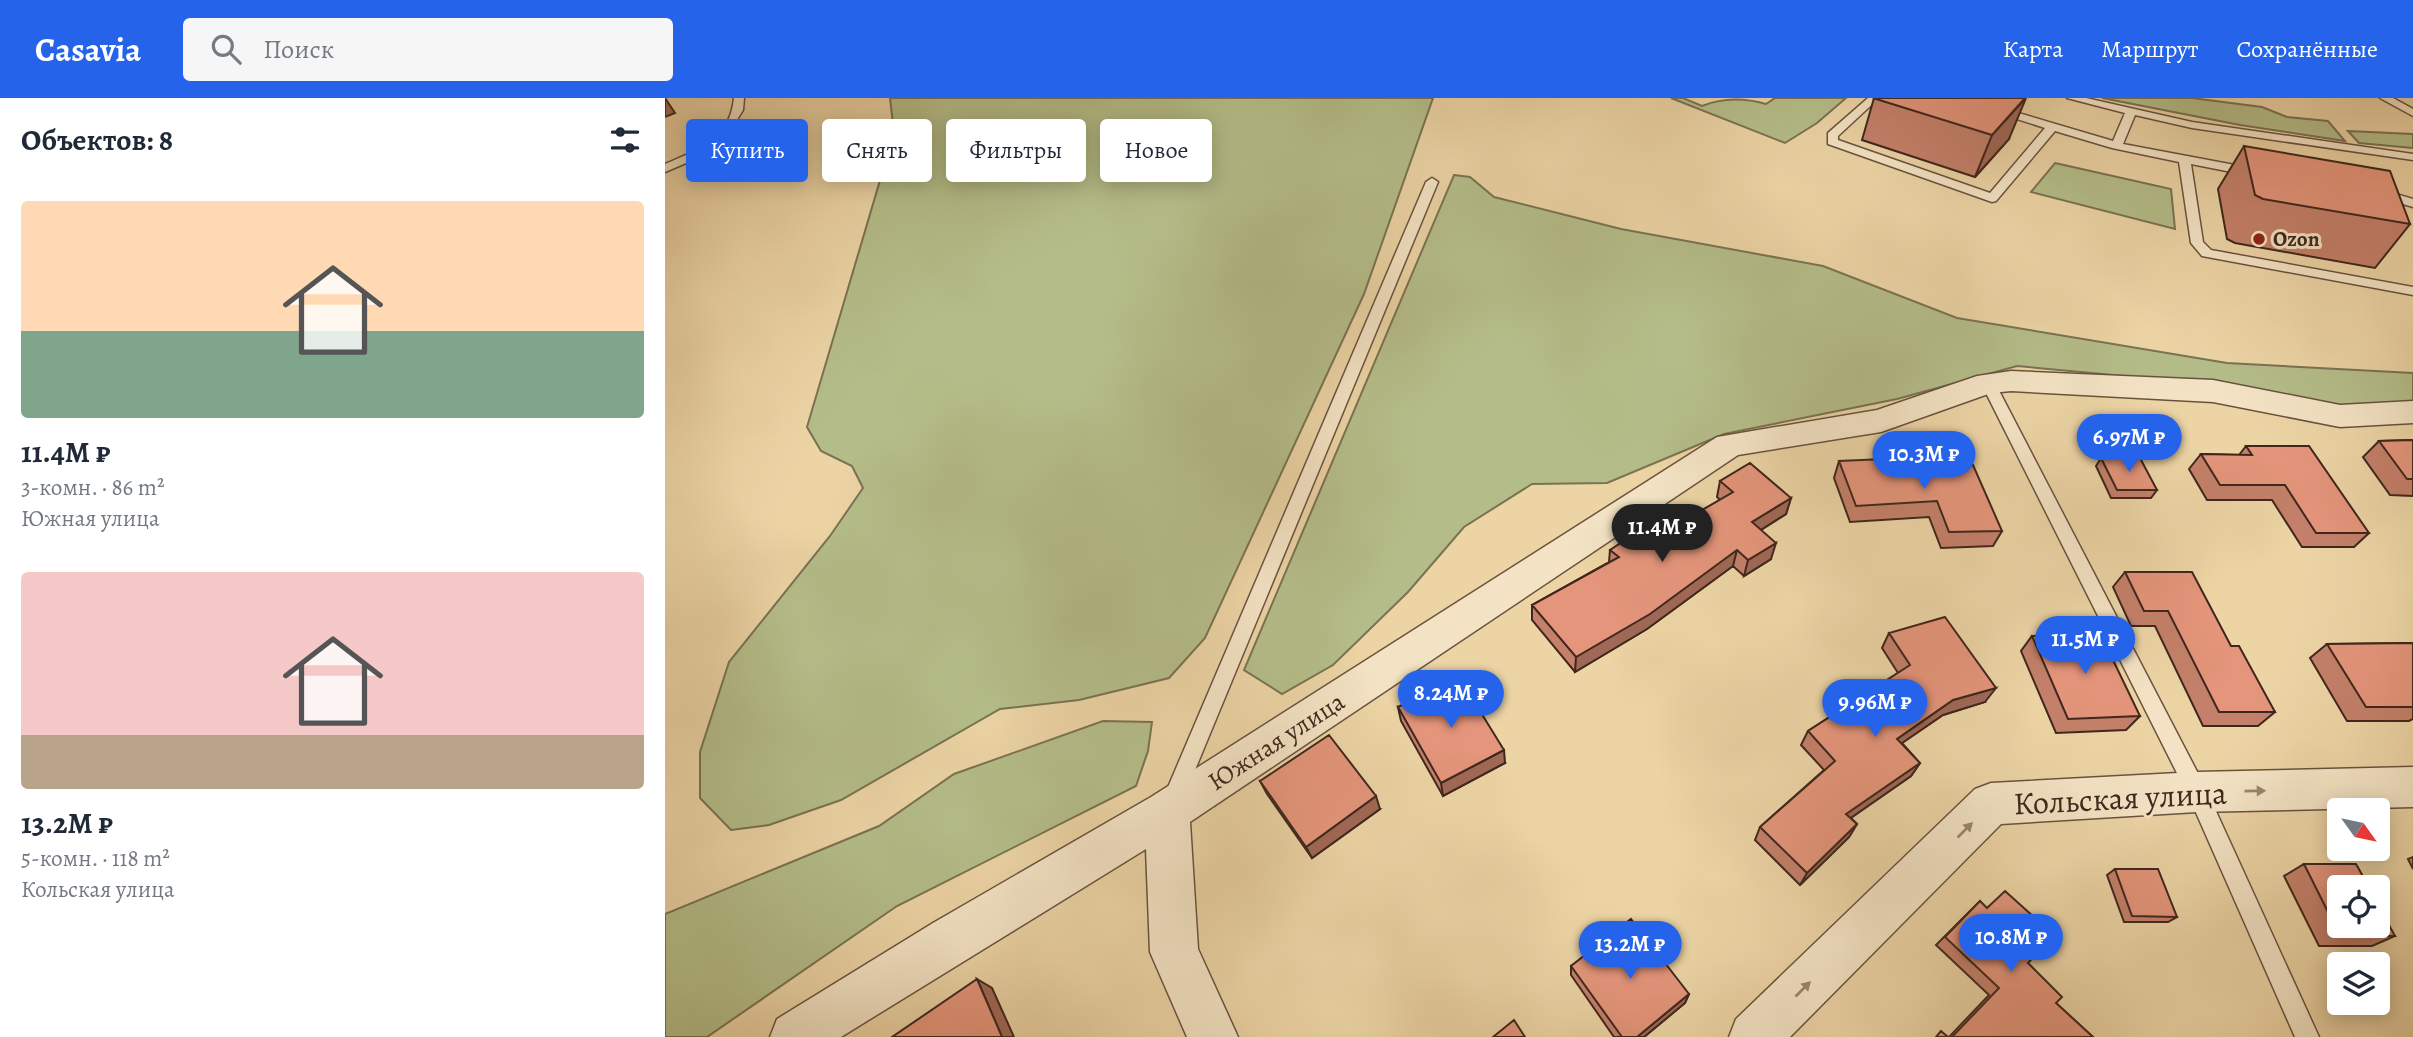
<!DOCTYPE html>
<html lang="ru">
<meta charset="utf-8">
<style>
:root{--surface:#fff;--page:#f6f6f7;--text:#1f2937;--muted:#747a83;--accent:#2563eb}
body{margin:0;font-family:Alegreya,serif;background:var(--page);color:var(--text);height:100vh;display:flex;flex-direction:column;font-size:26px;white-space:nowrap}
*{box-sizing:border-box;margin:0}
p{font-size:23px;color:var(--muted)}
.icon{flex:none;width:38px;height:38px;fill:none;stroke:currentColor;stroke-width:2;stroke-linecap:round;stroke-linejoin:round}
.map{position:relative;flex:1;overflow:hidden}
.drawer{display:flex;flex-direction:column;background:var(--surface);width:665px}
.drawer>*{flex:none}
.guide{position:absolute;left:21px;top:21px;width:665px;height:63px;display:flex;gap:14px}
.needle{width:46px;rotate:123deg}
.tools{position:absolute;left:1662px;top:700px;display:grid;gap:14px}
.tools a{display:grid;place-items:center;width:63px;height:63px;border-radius:7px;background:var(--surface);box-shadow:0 4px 18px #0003;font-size:35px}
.price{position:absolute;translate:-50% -60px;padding:0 16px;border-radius:24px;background:var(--accent);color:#fff;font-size:23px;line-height:46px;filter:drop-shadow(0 2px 4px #0008)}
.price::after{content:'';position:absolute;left:50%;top:42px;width:21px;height:16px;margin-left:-10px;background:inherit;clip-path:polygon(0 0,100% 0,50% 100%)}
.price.current{background:#222;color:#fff}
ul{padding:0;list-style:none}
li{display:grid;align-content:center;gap:14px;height:371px;padding:0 21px}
li span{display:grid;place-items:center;height:217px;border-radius:7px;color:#555}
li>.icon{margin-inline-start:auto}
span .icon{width:126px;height:126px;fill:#fffc;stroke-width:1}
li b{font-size:30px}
h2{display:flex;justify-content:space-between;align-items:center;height:84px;padding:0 21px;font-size:30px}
.pill{padding:0 24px;border-radius:7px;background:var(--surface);box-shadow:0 4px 18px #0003;font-size:24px;line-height:63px}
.pill.current{background:var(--accent);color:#fff}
header{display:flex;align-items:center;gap:42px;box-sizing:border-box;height:98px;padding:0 35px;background:var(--accent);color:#fff}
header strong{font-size:33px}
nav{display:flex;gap:38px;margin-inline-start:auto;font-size:24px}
.search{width:490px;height:63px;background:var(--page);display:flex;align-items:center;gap:18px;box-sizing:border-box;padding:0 24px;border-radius:7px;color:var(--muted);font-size:26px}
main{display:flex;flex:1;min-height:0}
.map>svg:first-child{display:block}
.green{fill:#b4bd89;stroke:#7a7253;stroke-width:2}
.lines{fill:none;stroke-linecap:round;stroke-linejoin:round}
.service-casing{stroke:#6a523f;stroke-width:3}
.minor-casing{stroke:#6a523f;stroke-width:3}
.service{fill:#f3e3c4;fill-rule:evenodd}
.minor{fill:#f3e3c4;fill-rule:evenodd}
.wall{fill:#c4806a;stroke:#3f271d;stroke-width:2}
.shaded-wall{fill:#a06856;stroke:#3f271d;stroke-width:2}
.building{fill:#e4957b;stroke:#3f271d;stroke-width:2}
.oneway{fill:#998570}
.poi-dot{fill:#8f2418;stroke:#f3e3c4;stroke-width:2.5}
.labels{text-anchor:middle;stroke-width:6;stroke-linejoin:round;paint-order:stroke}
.far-poi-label{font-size:21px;font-weight:bold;fill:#3f271d;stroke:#f3e3c4;text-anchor:start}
.street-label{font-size:26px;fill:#3f271d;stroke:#f3e3c4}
.near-street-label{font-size:32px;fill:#3f271d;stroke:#f3e3c4}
</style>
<header>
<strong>Casavia</strong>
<div class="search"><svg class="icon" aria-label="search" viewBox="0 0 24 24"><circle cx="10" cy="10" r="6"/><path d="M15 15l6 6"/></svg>Поиск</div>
<nav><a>Карта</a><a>Маршрут</a><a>Сохранённые</a></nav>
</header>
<main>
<section class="drawer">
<h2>Объектов: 8<svg class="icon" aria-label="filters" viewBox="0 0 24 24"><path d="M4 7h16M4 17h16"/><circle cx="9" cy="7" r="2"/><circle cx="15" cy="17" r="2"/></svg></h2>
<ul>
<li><span style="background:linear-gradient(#ffd9b3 60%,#7fa58c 0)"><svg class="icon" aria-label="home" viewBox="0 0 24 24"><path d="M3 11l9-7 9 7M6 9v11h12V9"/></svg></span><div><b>11.4M ₽</b><p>3-комн. · 86 m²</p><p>Южная улица</p></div></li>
<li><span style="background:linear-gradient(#f6c9c9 75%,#b9a48a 0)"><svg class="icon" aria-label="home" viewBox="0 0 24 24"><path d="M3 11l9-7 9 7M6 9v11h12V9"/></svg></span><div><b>13.2M ₽</b><p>5-комн. · 118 m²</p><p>Кольская улица</p></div></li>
</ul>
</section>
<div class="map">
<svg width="1748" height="939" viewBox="0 0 1748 939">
<rect width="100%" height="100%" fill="#ecd4a5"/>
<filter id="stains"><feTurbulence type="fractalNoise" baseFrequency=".00286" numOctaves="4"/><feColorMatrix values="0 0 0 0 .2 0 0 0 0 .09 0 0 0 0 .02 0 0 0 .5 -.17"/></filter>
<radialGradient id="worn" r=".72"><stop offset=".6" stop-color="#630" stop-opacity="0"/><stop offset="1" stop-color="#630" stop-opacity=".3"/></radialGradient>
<path class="green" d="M225,0h543l-69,196 -159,344 -36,40 -90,22 -79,9 -159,91 -72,25 -38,5 -31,-32v-46l29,-90 101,-126 33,-48 -11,-22 -31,-15 -14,-24 87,-294z
M1006,0h12l19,8c20,-8 43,-8 64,-2l9,-6h71l-29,25 -32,20z
M1437,0h90l70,9 25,10 41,4 17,20 -105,-16z
M1683,33l65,3v14l-54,-5z
M1390,65l116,26 4,40 -144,-37z
M789,77l16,2 24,20 127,32 202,37 134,52 270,45 186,10v30l-61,4 -120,-21 -215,-20 -120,33 -173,35 -117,49 -75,1 -68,43 -56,65 -75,73 -51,29 -38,-24z
M438,623l49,1 -4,29 -12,35 -239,120 -190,131h-42v-123l214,-88 75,-52z"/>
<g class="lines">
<g class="service-casing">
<path id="service" d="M69,0h10l-1,12 -24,39 -54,23v-8c33,-14 65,-24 69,-66z
M1203,0h11l-41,38v4l152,53 55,-65 -94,-30h17l145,43 12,-28 -58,-15h19l106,24 221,32v6l-221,-32 -57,-13 -12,29 133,25 2,3 -6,4 -61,-12 12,78 8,8 202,37v8l-211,-39 -11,-13 -12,-81 -67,-14 -57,-17 -59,70 -4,1 -164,-58v-11z
M1715,0h13l20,11v7z
M767,80l6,4 -255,617 -3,7 -7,3 -7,-3 -3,-7 263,-617z
M1711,90l37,11v8l-41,-12 -2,-3z
M1323,280l7,5 209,402 115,252h-24l-105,-238 -209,-416z"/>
</g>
<g class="minor-casing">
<path id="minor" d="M1346,273l202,9 127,25 73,-4v22l-73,4 -127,-25 -202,-11 -20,2 -110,39 -143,23 -548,367 8,127 40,88h-51l-37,-85 -4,-103 -305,188h-71l7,-18 156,-96 218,-126 566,-360 160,-27 100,-34z
M1748,669v40l-216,5 -196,12 -211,213h-61l7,-18 239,-230 16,-6 206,-11z"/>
</g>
<use href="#service" class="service"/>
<use href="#minor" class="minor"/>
</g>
<path class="wall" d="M1209,0l135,41 -34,38 -113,-37z
M1579,48l166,78 -35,44 -140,-25 -8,-4 -9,-50z
M1748,342v56l-23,-1 -27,-38 16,-16z
M1581,348l123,87 -15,14h-52l-30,-47h-65l-18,-31 12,-15 38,1z
M1436,360l56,32 -6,8h-40l-15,-32z
M1174,363l50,7 113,63 -9,15 -52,2 -12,-31 -79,5 -16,-44z
M1055,383l71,17 -5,16 -25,16 10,29 -27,17 -11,-10 -86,63 -72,43 -43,-52v-15l77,-43 1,-12 51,-16 59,-34 -3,-3z
M1460,474l106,74 44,66 -17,14h-55l-48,-100h-24l-18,-39z
M1224,535l96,69 -42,13 -41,28 18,20 -9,13 -60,42 6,6 -8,13 -49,48 -45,-45 5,-13 64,-57 -23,-25 7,-14 90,-58 -16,-25z
M1367,538l108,80 -14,14 -70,3 -35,-82z
M1748,545v76l-4,2h-62l-37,-63 17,-14z
M733,609l107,56 -62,33 -42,-75z
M595,683l120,28 -68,49 -45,-64z
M1748,759v12l-5,-10z
M1639,766l91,72 -23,10h-53l-35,-70z
M1450,771l62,48 -9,5h-44l-17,-47z
M1315,803l48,62 28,40 37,34h-144l40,-42 -53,-50z
M906,868l118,28 -4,9 -41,34h-30l-43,-62z"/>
<path class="shaded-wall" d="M0,0l10,15 -10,4z
M1361,0l-17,41 -34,38 17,-42z
M1126,400l-5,16 -38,24 4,-16z
M1111,445l-5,16 -27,17 4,-16z
M1072,452l-4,16 -86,63 -72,43 1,-15z
M1331,590l-11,14 -42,13 -54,37 8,-13 56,-39z
M839,652l1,13 -62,33 -2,-13z
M1255,665l-9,13 -72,50 7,-12z
M711,698l4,13 -68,49 -6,-11z
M1192,726l-8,13 -49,48 7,-12z
M312,881l15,9 22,49h-12z
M1024,896l-4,9 -41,34h-7z"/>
<path class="building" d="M1208,0h152l-33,37z
M1579,48l146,25 20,53 -147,-25 -8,-4z
M1748,342v39h-6l-28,-38z
M1581,348h63l60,87h-53l-31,-48h-65l-19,-31 51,1z
M1436,360h39l17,32h-40z
M1220,361l4,9 84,-3 29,66 -53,1 -12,-31 -81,5 -17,-45z
M1085,365l41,35 -39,24 24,21 -28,17 -11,-10 -87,64 -74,43 -44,-52 87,-48 -9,-7 39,-26 12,10 72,-42 -13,-11z
M1460,474h67l39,74h8l36,66h-56l-51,-101h-24z
M1280,519l51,71 -43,12 -56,39 23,24 -74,51 11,10 -50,49 -47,-46 75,-66 -27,-30 102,-66 -21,-32z
M1435,535l40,83 -72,3 -36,-83z
M1748,545v64h-47l-39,-63z
M794,579l45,73 -63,33 -43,-76z
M664,637l47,61 -70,51 -46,-66z
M1639,766h52l13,23h-29v39h38v-21l17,31h-55z
M1450,771h43l19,48 -45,-1z
M1340,793l49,44 -26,28 34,34 -6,6 37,34h-141l47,-49 -54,-51 35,-36 7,7z
M966,821l58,75 -52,43h-15l-51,-71z
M312,881l25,58h-110z
M849,922l11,17h-32z
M1276,933l7,6h-12z"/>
<defs><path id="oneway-solid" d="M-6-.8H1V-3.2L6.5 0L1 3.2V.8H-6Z" transform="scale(1.75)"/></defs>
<g class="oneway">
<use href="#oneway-solid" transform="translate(1590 693) rotate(-1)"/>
<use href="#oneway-solid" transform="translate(1300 732) rotate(-45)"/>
<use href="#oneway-solid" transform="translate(1138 891) rotate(-45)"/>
</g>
<circle class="poi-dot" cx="1594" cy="141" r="7"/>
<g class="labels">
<g class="far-poi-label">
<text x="1608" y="148">Ozon</text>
</g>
<g class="street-label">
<text transform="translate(611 643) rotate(-33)" y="9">Южная улица</text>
</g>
<g class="near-street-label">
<text transform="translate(1455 700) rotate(-3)" y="11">Кольская улица</text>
</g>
</g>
<rect width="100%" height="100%" filter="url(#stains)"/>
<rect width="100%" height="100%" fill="url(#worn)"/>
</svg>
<div class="tools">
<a><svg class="needle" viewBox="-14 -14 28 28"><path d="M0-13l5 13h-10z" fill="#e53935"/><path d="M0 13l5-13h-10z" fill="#747a83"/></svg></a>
<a><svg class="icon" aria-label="locate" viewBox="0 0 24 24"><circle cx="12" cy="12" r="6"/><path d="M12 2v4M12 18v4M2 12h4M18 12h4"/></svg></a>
<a><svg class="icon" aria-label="layers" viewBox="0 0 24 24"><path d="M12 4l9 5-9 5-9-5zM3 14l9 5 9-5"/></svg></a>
</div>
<b class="price" style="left:1464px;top:376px">6.97M ₽</b>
<b class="price" style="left:1259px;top:393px">10.3M ₽</b>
<b class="price current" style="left:997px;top:466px">11.4M ₽</b>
<b class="price" style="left:1420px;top:578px">11.5M ₽</b>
<b class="price" style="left:786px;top:632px">8.24M ₽</b>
<b class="price" style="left:1210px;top:641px">9.96M ₽</b>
<b class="price" style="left:1346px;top:876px">10.8M ₽</b>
<b class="price" style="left:965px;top:883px">13.2M ₽</b>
<div class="guide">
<a class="pill current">Купить</a>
<a class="pill">Снять</a>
<a class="pill">Фильтры</a>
<a class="pill">Новое</a>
</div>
</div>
</main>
